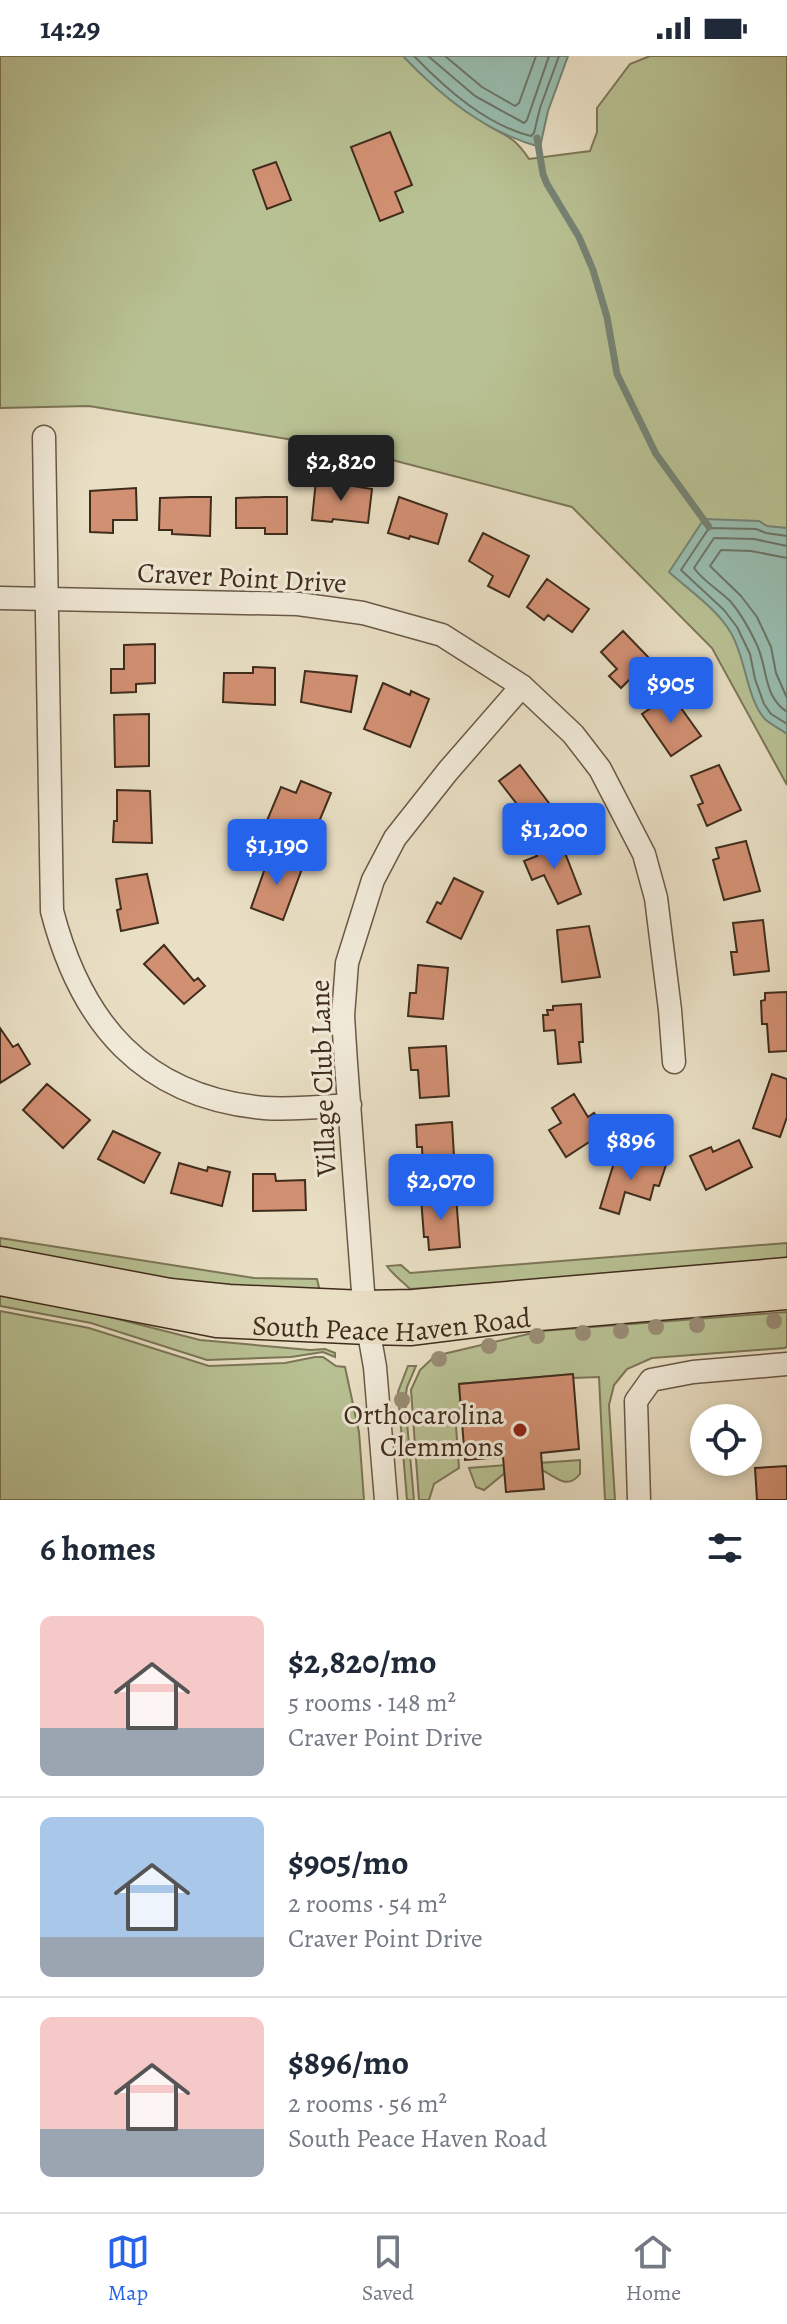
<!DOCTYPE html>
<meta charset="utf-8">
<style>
:root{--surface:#fff;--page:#f2f2f3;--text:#1f2937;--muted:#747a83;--line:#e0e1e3;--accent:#2563eb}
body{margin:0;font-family:Alegreya,serif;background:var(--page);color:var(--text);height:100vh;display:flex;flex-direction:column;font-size:30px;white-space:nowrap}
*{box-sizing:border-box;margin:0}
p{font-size:26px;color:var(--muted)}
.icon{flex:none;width:44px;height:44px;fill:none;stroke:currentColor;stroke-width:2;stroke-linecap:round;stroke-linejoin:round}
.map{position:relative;height:1444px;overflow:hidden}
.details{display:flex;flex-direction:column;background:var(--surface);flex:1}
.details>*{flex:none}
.tools{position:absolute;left:690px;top:1348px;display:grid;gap:16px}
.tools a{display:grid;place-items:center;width:72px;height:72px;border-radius:50%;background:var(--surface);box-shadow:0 4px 12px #0003;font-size:40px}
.price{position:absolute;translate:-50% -68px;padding:0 18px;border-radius:8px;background:var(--accent);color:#fff;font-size:26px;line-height:52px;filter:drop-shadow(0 2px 4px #0008)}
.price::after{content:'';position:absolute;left:50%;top:48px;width:24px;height:18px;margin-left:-12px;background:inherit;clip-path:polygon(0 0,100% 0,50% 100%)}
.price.current{background:#222;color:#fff}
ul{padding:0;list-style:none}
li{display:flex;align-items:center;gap:24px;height:200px;padding:0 40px}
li+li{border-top:2px solid var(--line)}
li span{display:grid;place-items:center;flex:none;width:224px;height:160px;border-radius:12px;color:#555}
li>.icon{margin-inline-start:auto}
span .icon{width:96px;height:96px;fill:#fffc;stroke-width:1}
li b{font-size:34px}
h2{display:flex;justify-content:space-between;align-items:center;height:96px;padding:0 40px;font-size:34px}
.status{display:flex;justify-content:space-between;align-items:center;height:56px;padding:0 40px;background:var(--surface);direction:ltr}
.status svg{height:22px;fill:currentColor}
.menu{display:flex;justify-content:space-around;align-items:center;height:112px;border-top:2px solid var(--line);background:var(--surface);font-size:22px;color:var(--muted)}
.menu a{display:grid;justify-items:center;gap:4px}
.menu .current{color:var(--accent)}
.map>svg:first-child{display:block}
.green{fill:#b8c193;stroke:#7c7658;stroke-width:2}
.water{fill:#98bdb0;stroke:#758375;stroke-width:2}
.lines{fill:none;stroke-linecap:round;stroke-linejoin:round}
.shore{stroke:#6c7466;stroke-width:2}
.stream{stroke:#758375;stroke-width:7}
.building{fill:#d29073;stroke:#402c1d;stroke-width:2}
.minor-casing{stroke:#6a5947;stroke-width:25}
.major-casing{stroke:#402c1d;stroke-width:31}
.minor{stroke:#f1ead9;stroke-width:22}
.major{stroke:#e9dfc4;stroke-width:28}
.tree{fill:#998d75}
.poi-dot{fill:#8f2418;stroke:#f1ead9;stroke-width:3}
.labels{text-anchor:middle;stroke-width:6;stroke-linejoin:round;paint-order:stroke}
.street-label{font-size:28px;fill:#402c1d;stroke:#f1ead9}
.poi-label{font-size:28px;fill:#402c1d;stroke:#f1ead9;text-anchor:end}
</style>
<div class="status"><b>14:29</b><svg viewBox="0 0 49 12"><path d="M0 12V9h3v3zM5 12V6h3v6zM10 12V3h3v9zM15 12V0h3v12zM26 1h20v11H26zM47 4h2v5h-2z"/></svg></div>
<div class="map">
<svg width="787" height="1444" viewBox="0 0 787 1444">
<rect width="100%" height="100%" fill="#e9dfc4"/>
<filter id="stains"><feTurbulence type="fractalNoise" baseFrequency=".0025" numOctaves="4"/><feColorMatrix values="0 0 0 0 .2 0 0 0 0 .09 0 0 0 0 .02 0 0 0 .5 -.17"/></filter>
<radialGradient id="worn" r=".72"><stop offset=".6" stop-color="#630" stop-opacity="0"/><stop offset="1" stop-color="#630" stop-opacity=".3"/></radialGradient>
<path class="green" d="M0,0h403c24,25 50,44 78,65 23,16 31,12 48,38l61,-8 7,-19v-24l33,-44 20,-8h137v729l-75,-137 -140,-141 -218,-57 -265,-44 -89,2z
M0,1182l254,40 63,1 4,17 -89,-1 -232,-41z
M787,1187v17l-140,13 -237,16c-8,-8 -16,-13 -23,-23l14,-1 9,8z
M0,1233l200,51 110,10 15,-1 10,4v4l-12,-5 -32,5 -84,3 -116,-37 -91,-17z
M0,1255l89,17 120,38 76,-3 30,-6h8l13,9 9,1 14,65 5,68h-364z
M787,1256v34l-2,2 -133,10 -25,11 -13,16 -5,20 6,95h-10l-6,-123 -26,1 -1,-4 -113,10 2,27 -6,1 4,56 -25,16 -5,16h-10l-8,-110 9,-20 15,-14 106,-25z
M408,1310h8l-9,21 -2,13 9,100h-7l-9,-108z
M580,1404v14c-14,18 -26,0 -41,-5v-6z
M506,1409v7l-22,18 -8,-3 -7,-19z"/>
<path class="water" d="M403,0h165l-20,55 -8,36c-55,-15 -98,-50 -137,-91z
M704,463l55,2 8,5 20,2v206c-7,-5 -15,-9 -21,-14 -19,-18 -20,-62 -35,-87 -14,-24 -41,-42 -62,-61z"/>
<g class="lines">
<path class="shore" d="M414,0c32,33 72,69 117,80l3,-3 6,-25 19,-52
M428,0l47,40 49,27 3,-3 22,-64
M445,0l37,31 33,19 4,-3 17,-47
M787,480l-21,-3 -10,-4 -47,-1 -28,42 43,40 13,17 13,27 5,25 9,25 7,10 16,10
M787,490l-33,-7 -40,-1 -20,30c9,13 25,22 37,34 11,13 19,28 26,43 11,24 6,51 30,67
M787,502l-36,-7 -30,-1 -11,16 31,30 16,21 14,30 5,26 11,25"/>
<path class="stream" d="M537,82l6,36 4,10 32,53 14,33 14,47 10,57 39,80 53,73"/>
</g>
<path class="building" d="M390,76l22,53 -17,7 8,20 -23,9 -29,-74z
M276,106l15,38 -24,9 -14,-39z
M316,424l56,9 -4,34 -35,-4 -1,3 -20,-2z
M136,432l1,32h-24v13l-23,-1v-41z
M190,441h21l-1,39 -38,-2v-4h-13l1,-32z
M265,441h22v37h-22v-6h-29v-30z
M399,441l48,17 -9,30 -28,-8 -1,3 -21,-6z
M483,477l46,23 -20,41 -21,-11 5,-10 -24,-15z
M547,523l42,30 -17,23 -24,-17 -4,5 -17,-13z
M623,575l27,28 -29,29 -12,-12 8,-7 -16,-17z
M155,588v39l-19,1v8l-25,1v-24h13v-24z
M253,611l22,1v37l-52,-3 1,-29h29z
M305,615l52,5 -6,36 -50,-10z
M383,627l27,12 1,-4 18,8 -19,48 -46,-18z
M671,638l30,42 -30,20 -29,-42z
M149,658v52l-34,1 -1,-52z
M520,709l35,46 -21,15 -35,-45z
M719,709l22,45 -34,16 -9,-21 5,-2 -12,-27z
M301,725l30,12 -20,48 -45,-18 15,-36 15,6z
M117,734l33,1 2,52 -39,-1 1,-21h3z
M560,784l21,54 -23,10 -14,-29 -12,5 -8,-19 13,-5 -3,-5z
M746,785l14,50 -36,9 -11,-40 6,-2 -3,-10z
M270,798l33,12 -20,54 -32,-12z
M147,818l11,49 -37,8 -4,-21 4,-1 -5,-30z
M454,822l29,14 -22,47 -34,-17 10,-20 4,2z
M763,864l6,51 -35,4 -3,-23h6l-4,-29z
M589,870l11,51 -38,5 -5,-52z
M164,889l30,36 4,-3 7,8 -21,18 -40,-40z
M418,909l30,3 -5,51 -35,-3 2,-23h6z
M787,936v59l-18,1 -2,-28h-5l-1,-23 4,-1v-7z
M581,948l2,38h-4l2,20 -23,2 -3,-34 -11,1 -1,-16h5l-1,-5h6v-4z
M0,972l13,19 5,-3 12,20 -30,19z
M446,990l3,50 -29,2 -2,-28h-7l-2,-22z
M772,1018l15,5v38l-7,20 -27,-9z
M47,1028l43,36 -27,28 -40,-38z
M574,1038l14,23 6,-4 12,18 -40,26 -17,-27 12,-7 -9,-15z
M452,1066l3,52 -32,1 -1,-28h-5l-1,-22z
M113,1075l47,22 -16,30 -46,-24z
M739,1084l13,27 -46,23 -16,-34 21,-9 2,5z
M616,1100l25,8 2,-6 23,7 -7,21 -5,-1 -4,15 -25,-8 -6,22 -19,-6z
M179,1107l28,8 1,-4 22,5 -8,34 -51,-13z
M253,1118h22l1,7 29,-1 1,30 -53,1z
M456,1140l4,51 -31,3 -1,-13h-4l-3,-39z
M573,1318l6,75 -38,4 3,36 -38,3 -3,-35 -38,3 -6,-76z
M787,1410v34h-30l-2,-32z"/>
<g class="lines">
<g class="minor-casing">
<path id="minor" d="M44,381l8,474c29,112 91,186 212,197 28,2 57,-1 86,-3
M0,542l298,6 65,9 79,22 80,51 51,48 27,35 44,85 12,44 14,112 4,52
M386,1444l-11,-133 -11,-62 -18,-242 -3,-47 4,-53 26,-83 22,-42 53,-67 74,-85
M639,1444l-3,-99 15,-21 42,-8 94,-8"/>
</g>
<g class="major-casing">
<g id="major">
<path d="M0,1205l170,32 59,6 135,6 49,-1 374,-32"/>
<path id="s1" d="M0,1225l217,42 151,7 42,1 106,-13 271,-23"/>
</g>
</g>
<use href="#minor" class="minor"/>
<use href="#major" class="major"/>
</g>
<g class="tree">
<circle cx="774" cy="1265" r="8"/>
<circle cx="697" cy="1269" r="8"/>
<circle cx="656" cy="1271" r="8"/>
<circle cx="621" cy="1275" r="8"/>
<circle cx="583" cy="1277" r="8"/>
<circle cx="537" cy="1280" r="8"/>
<circle cx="489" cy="1290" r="8"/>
<circle cx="439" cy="1303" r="8"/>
<circle cx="402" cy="1344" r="8"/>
<circle cx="406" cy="1394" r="8"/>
</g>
<circle class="poi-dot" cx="520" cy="1374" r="8"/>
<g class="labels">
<g class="street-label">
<text transform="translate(242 521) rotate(3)" y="10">Craver Point Drive</text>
<text transform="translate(322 1022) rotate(-92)" y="10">Village Club Lane</text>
<text dy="10" stroke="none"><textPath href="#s1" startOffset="396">South Peace Haven Road</textPath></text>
</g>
<g class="poi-label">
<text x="504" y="1368">Orthocarolina<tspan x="504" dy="32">Clemmons</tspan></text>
</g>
</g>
<rect width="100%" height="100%" filter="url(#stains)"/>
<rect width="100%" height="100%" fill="url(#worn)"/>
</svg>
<div class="tools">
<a><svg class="icon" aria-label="locate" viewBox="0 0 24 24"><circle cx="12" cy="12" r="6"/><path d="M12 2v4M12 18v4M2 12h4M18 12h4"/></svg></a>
</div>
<b class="price current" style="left:341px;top:447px">$2,820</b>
<b class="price" style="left:671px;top:669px">$905</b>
<b class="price" style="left:554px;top:815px">$1,200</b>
<b class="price" style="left:277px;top:831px">$1,190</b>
<b class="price" style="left:631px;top:1126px">$896</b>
<b class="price" style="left:441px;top:1166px">$2,070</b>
</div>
<section class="details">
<h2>6 homes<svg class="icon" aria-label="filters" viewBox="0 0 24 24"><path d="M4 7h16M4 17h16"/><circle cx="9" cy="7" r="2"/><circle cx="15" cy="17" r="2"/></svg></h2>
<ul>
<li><span style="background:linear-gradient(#f6c9c9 70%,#9aa5b1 0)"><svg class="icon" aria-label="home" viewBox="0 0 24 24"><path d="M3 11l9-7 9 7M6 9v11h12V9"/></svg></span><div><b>$2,820/mo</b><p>5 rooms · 148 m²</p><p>Craver Point Drive</p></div></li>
<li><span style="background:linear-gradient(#a9c7e8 75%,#9aa5b1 0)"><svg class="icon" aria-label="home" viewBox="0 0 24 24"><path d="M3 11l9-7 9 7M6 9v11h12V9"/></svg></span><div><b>$905/mo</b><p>2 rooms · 54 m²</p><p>Craver Point Drive</p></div></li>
<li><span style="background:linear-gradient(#f6c9c9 70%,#9aa5b1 0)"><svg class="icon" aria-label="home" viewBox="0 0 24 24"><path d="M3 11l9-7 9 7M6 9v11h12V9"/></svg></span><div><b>$896/mo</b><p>2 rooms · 56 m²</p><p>South Peace Haven Road</p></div></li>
</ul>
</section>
<nav class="menu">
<a class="current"><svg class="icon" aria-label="map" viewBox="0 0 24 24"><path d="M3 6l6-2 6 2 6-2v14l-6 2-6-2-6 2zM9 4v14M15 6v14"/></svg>Map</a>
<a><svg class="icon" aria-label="saved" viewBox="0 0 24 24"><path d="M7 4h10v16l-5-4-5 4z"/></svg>Saved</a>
<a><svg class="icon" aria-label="home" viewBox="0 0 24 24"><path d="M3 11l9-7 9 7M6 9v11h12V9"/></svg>Home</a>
</nav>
